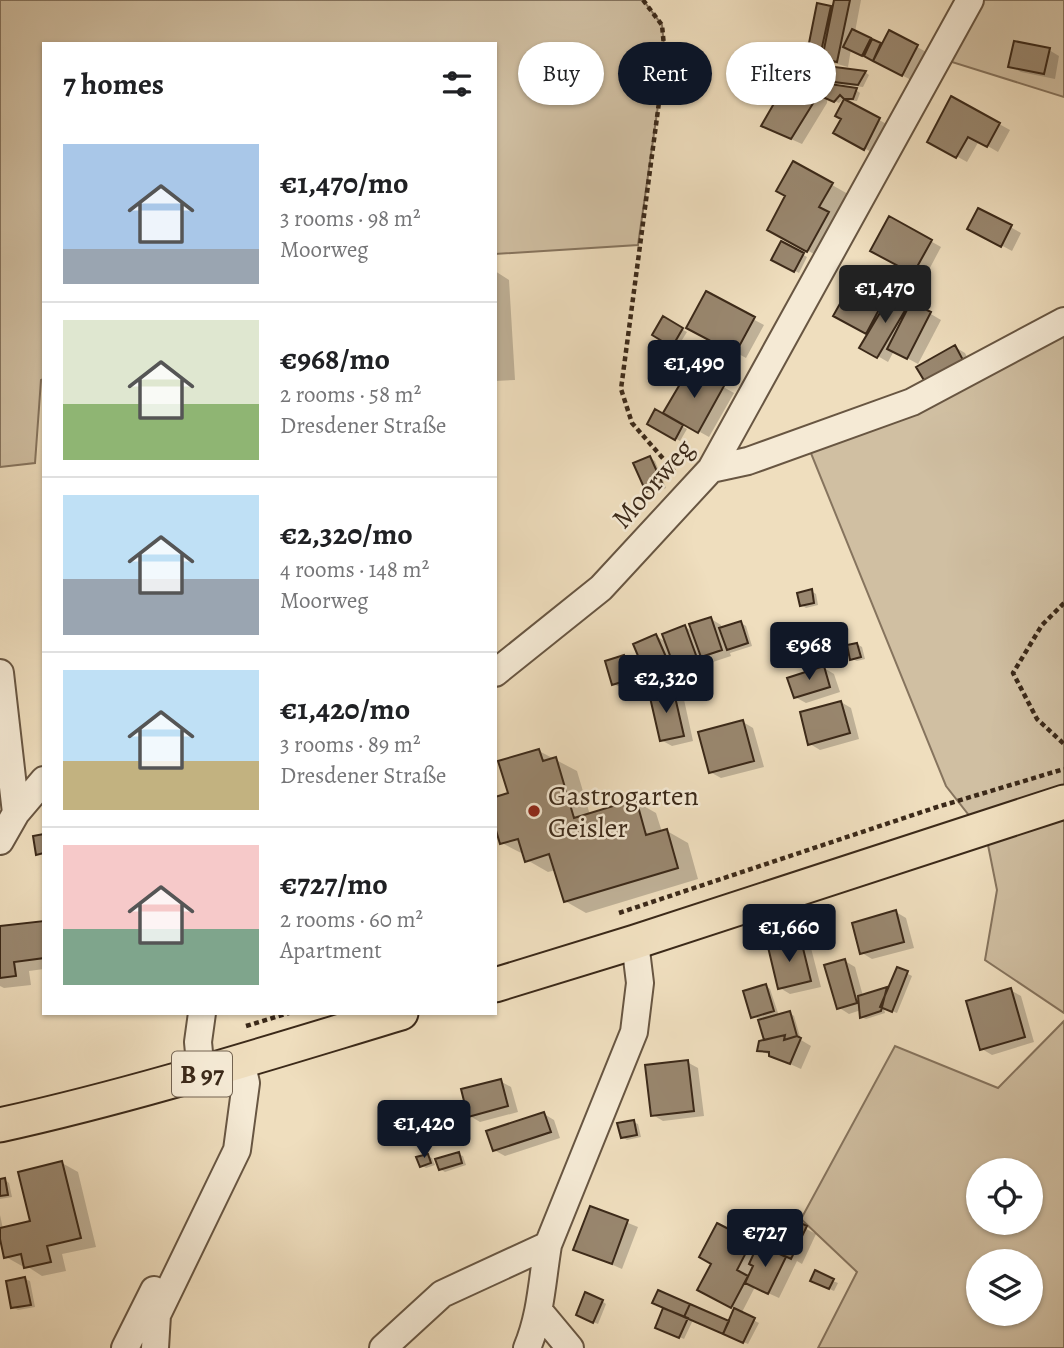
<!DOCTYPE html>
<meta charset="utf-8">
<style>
:root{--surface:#fff;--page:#f2f2f2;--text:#202124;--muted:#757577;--line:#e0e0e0;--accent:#111827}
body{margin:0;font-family:Alegreya,serif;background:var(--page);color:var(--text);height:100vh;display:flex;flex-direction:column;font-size:26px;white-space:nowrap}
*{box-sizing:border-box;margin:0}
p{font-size:23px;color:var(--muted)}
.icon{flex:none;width:38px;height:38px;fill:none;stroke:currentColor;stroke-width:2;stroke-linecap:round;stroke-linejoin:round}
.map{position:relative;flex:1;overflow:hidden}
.panel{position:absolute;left:42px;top:42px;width:455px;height:973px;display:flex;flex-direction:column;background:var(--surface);border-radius:0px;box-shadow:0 2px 5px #0004}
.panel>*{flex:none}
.hud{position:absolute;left:518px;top:42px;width:441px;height:63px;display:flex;gap:14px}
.buttons{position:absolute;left:966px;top:1158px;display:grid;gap:14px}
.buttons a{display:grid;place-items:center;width:77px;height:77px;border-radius:50%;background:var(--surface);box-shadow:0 2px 5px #0004;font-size:35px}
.price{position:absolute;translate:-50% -60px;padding:0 16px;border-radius:7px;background:var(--accent);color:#fff;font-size:23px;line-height:46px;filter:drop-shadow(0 2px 4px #0008)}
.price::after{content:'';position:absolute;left:50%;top:42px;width:21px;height:16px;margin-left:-10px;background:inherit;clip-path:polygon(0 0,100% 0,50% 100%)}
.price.current{background:#222;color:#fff}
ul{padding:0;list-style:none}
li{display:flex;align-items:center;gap:21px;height:175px;padding:0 21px}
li+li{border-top:2px solid var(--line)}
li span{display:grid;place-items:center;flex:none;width:196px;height:140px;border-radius:0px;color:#555}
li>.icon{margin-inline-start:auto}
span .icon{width:84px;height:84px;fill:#fffc;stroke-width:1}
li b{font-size:30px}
h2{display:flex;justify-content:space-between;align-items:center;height:84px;padding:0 21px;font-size:30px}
.pill{padding:0 24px;border-radius:32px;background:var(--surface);box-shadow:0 2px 5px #0004;font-size:24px;line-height:63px}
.pill.current{background:var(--accent);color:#fff}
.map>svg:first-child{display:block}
.green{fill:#d0bfa2;stroke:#86745e;stroke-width:2;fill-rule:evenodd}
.shadow{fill:#0003}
.building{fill:#99876f;stroke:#3b2919;stroke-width:2}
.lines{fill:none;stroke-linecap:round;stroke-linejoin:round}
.minor-casing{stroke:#685642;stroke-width:30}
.major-casing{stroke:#3b2919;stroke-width:37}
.path{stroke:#3b2919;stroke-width:4.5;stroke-dasharray:5 3.5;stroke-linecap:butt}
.minor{stroke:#f5ead5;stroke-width:26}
.major{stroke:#efdebe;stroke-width:33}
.poi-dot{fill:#8f2418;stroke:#f5ead5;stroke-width:2.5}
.labels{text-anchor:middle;stroke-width:5;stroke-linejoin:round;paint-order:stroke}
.shield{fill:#f5ead5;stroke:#736351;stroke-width:2}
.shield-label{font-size:26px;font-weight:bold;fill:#3b2919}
.street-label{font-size:28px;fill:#3b2919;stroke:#f5ead5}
.poi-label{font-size:28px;fill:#3b2919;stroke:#f5ead5;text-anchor:start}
</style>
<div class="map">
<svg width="1064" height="1348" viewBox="0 0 1064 1348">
<rect width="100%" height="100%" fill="#efdebe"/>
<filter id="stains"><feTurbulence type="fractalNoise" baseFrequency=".00286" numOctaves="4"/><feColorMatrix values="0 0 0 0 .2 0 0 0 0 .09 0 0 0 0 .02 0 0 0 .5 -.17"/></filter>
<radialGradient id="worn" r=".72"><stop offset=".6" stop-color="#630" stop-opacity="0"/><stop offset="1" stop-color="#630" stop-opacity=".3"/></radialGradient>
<path class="green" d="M0,0h643l19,25 3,32 -27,188 -143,9v-210h-451v335l-3,1 -6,83 -35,4z
M970,0h94v97l-125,-39z
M1064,321v479l-85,28 -33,-42 -140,-345z
M1064,805v208l-79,-53 12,-70 -10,-50z
M1064,1021v327h-246l39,-76 -56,-53 94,-173 103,42zM978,1171h53v52h-53zM978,1262h53v52h-53z"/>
<path class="shadow" d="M836,0h25l-6,32 28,14 7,-14 38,21 -15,28 -62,-32 -3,18 -18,-5 -1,4 -11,-2 -11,-6 23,-50 4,2z
M1049,50l10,6 -4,23 -34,-7 -11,-6z
M865,72l4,3 -6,12 -26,-3v1l-9,-5z
M817,83l6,4 33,3 4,3 -3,8 -12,-1 1,-4 -7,7 -12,-5v5l-25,41 -29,-13 20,-30z
M952,98l58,32 -12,22 -19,-11 -12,21 -38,-21z
M845,101l45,25 -15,28 -39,-21 7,-14z
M793,163l55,31 -14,24 9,5 -20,36 -54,-30 19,-33z
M979,210l42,23 -9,18 -43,-23z
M890,218l51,29 -17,32 -52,-29z
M782,243l25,14 -8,16 -26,-14z
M495,271l14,9 6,100 -20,1z
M860,272l81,48 -23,44 -24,-13 -6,11 -26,-15 8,-13 -34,-19z
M706,294l58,31 -18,33 -57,-31z
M663,319l24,13 -10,16 -23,-13z
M955,347l10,6 7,14 -36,19z
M691,369l43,24 -25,44 -43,-24z
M656,412l31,17 -7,12 -31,-18z
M650,458l5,3 11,27 -14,6 -5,-3z
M811,591l5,3 2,11 -12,3 -5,-3z
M711,619l10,6 1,4 19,-6 5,3 6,20 -22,7 1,3 -18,6 -9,-5 2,6 -20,8 -10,-5 3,6 -21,8 -10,-6 8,-38 12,7 17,-16 9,5z
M857,644l5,3 3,12 -8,2 -5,-2z
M624,657l5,3 6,21 -17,5 -5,-3z
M824,668l10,6 6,18 -34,11 -11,-6z
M673,689l10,6 10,46 -21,5 -11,-6z
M841,702l10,6 8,31 -39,11 -10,-6z
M743,722l10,6 11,39 -43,11 -11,-6z
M539,751l38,20 13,44 45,-14 21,12 6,19 5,-1 21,12 10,36 -112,34 -21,-12 -9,-31 -8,2 -21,-12 -2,-5 -23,-12 8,-49z
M896,912l10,6 8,30 -42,11 -10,-6z
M44,922v47l-15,2 2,14 -27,3 -4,-2v-58z
M801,942l10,6 10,39 -31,7 -10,-6z
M845,961l10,6 8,29 27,-8 8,-19 14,7 -15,37 -13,-5 1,5 -19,6 -5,-2v-7l-12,4 -11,-7z
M766,986l4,3 9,27 11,-3 4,3 7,24 10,6 -10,23 -42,-19 7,-9 -6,-22 -7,-2z
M1010,990l11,6 13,46 -42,13 -10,-6z
M687,1062l11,6 6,48 -41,5 -10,-6z
M500,1081l11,6 7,25 -38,10 -10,-6z
M544,1114l10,6 6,18 -55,18 -11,-6z
M633,1122l5,2 3,13 -14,3 -5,-3z
M458,1154l5,2 3,9 -21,7 -5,-3z
M427,1156l5,2 3,7 -9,3 -5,-3z
M62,1163l16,9 18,75 -34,7 4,17 -24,5 -17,-11 -3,1 -16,-9 -6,-25v-17l3,14 29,-7z
M5,1180l4,3 3,14 -12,2v-18z
M591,1208l47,19 -16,42 -46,-20z
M785,1218l31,16 -14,30 -5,-3 -18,37 -24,-11 -14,27 18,9 -11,21 -55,-24 -9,19 -27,-12 8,-19 65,15 6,-14 -37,-19 14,-26 4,-38 52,25z
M25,1279l5,2 5,26 -17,3 -5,-3z
M833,1281l5,2 -4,8 -17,-8z
M602,1301l4,3 -8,20 -16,-7z"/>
<path class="building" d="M834,0h16l-13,62 -15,-3z
M817,3l14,3 -12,55 -13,-3z
M852,29l19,9 -9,18 -19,-9z
M889,30l29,15 -16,31 -29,-15z
M872,39l9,4 -8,18 -9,-5z
M1014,41l36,7 -6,26 -36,-7z
M827,66l39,5 -8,14 -32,-4z
M803,77l15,5 -1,15 -26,42 -30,-13 19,-33 12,6z
M823,83l34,5 -4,11h-9l-4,-4 -6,7 -16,-7z
M951,96l49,27 -13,24 -19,-10 -12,21 -29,-16z
M844,99l36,19 -16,32 -31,-17 8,-14 -6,-3z
M793,161l40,22 -14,24 10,5 -22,40 -40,-22 18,-34 -9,-5z
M978,208l34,17 -11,22 -34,-18z
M889,216l43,24 -19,34 -43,-23z
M781,241l23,12 -10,19 -23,-12z
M859,270l32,17 -25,47 -33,-18z
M706,291l49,26 -20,37 -49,-26z
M893,291l17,11 -33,56 -18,-10z
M911,302l20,10 -24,47 -20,-10z
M663,316l20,12 -11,19 -20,-12z
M955,345l8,15 -38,22 -9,-15z
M690,367l34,19 -26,47 -35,-20z
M655,409l28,16 -8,15 -28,-16z
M650,456l13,29 -17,7 -13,-29z
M812,589l2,14 -14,3 -3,-13z
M711,617l11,33 -21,7 -12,-33z
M741,621l7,22 -21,7 -8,-22z
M685,625l12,33 -23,8 -12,-32z
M656,634l14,32 -24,9 -13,-31z
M857,643l4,14 -11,3 -3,-15z
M624,655l7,24 -19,6 -7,-24z
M824,666l6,21 -36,11 -7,-20z
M673,688l11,48 -24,5 -11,-48z
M841,701l9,32 -42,12 -8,-33z
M743,720l11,41 -45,12 -11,-41z
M539,749l4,12 13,-4 18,61 62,-19 10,36 21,-6 11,39 -114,34 -15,-48 -24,8 -7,-23 -18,5 -5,-17v-30l13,-4 -10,-32z
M44,834v19l-8,2 -3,-19z
M896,910l8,32 -44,12 -8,-31z
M44,921v37l-30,4 2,14 -16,2v-52z
M801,940l10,41 -33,8 -10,-42z
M845,959l12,44 -20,6 -13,-44z
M897,967l11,4 -16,41 -12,-5z
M766,984l8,27 -23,7 -8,-27z
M887,987l-6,24 -21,7 -2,-22z
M1011,988l14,49 -45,13 -14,-49z
M790,1011l7,25 -13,4 1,-5 -21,5 -6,-20z
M785,1035l-1,5 13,-4 4,2 -11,26 -21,-8v-4l-12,-1 2,-10z
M688,1060l6,51 -43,5 -6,-51z
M501,1079l7,27 -40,11 -7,-28z
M544,1112l7,20 -58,19 -7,-20z
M634,1120l3,15 -16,3 -4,-15z
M459,1152l3,11 -23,7 -4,-11z
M428,1154l3,9 -11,4 -4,-10z
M62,1161l19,77 -34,8 4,16 -27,6 -3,-14 -17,4 -4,-19v-11l30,-7 -12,-49z
M5,1178l3,17 -8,1v-17z
M590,1206l38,14 -16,44 -39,-14z
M784,1215l23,11 -16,33 -23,-11z
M717,1223l35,18 -15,29 11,6 -17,32 -34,-18 14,-26 -12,-7z
M758,1244l28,13 -18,37 -23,-11 8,-17 -4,-2z
M815,1270l19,9 -5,10 -19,-8z
M25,1277l6,28 -20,3 -5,-27z
M658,1290l32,14 -6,13 -32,-14z
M585,1292l18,8 -10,23 -17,-8z
M690,1304l39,17 -6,13 -39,-17z
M663,1308l25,10 -9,20 -24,-10z
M734,1308l21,10 -12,25 -20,-9z"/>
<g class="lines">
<g class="minor-casing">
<path id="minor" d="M711,469l37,-8 164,-59 152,-81
M0,673l16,140
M495,673l106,-85 110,-119 259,-469
M0,841l16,-28 28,-33
M201,1074l-3,-32 4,-29
M540,1312l30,36
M125,1348l29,-58
M155,1348l2,-33 80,-165 9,-67 -5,-22
M383,1348l59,-54 106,-49 86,-213 6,-49 -5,-41
M527,1348c14,-33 15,-67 21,-103"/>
</g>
<g class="major-casing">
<path id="major" d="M495,985l140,-43 429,-140
M0,1125c136,-30 268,-72 401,-112"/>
</g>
<path class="path" d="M643,0l19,25 3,32 -44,332 11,34 42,48
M1064,603l-22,22 -29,48 24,46 27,25
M619,913l315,-105 130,-39
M246,1026l43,-13"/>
<use href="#minor" class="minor"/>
<use href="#major" class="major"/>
</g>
<circle class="poi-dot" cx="534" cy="811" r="7"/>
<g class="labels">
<rect class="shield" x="172" y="1051.5" width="60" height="45" rx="5"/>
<g class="shield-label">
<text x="202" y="1083">B 97</text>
</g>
<g class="street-label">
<text transform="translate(652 483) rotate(-49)" y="10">Moorweg</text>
</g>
<g class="poi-label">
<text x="548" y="805">Gastrogarten<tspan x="548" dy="32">Geisler</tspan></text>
</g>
</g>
<rect width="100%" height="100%" filter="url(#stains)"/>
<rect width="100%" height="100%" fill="url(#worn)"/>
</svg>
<div class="buttons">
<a><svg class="icon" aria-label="locate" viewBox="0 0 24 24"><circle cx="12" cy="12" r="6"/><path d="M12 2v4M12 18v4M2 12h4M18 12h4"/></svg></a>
<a><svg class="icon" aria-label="layers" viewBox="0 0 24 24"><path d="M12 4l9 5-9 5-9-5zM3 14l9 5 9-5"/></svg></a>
</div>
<b class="price current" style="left:885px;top:325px">€1,470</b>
<b class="price" style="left:694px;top:400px">€1,490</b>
<b class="price" style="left:809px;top:682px">€968</b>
<b class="price" style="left:666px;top:715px">€2,320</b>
<b class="price" style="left:789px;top:964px">€1,660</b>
<b class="price" style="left:424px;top:1160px">€1,420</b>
<b class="price" style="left:765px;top:1269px">€727</b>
<div class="hud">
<a class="pill">Buy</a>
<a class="pill current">Rent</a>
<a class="pill">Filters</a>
</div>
<section class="panel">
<h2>7 homes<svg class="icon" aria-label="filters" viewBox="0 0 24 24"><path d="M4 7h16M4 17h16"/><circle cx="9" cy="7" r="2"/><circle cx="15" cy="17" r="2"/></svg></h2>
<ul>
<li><span style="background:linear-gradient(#a9c7e8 75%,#9aa5b1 0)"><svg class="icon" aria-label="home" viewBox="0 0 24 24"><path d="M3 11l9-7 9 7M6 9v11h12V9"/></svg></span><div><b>€1,470/mo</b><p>3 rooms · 98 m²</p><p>Moorweg</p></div></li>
<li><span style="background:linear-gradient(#dfe7d0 60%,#8fb573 0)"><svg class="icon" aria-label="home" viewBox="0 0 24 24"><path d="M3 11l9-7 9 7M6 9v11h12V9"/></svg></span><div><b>€968/mo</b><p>2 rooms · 58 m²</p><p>Dresdener Straße</p></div></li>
<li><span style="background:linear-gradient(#bfe0f5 60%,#9aa5b1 0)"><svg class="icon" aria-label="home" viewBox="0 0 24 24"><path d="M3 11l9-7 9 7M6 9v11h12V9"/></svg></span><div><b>€2,320/mo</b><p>4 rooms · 148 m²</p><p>Moorweg</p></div></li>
<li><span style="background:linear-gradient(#bfe0f5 65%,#c2b280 0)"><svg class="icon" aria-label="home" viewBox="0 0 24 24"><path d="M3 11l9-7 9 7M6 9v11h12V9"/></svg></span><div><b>€1,420/mo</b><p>3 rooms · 89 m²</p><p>Dresdener Straße</p></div></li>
<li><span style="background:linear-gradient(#f6c9c9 60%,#7fa58c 0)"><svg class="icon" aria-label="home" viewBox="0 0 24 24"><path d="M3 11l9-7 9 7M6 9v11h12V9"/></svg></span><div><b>€727/mo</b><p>2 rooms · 60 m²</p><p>Apartment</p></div></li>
</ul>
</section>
</div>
